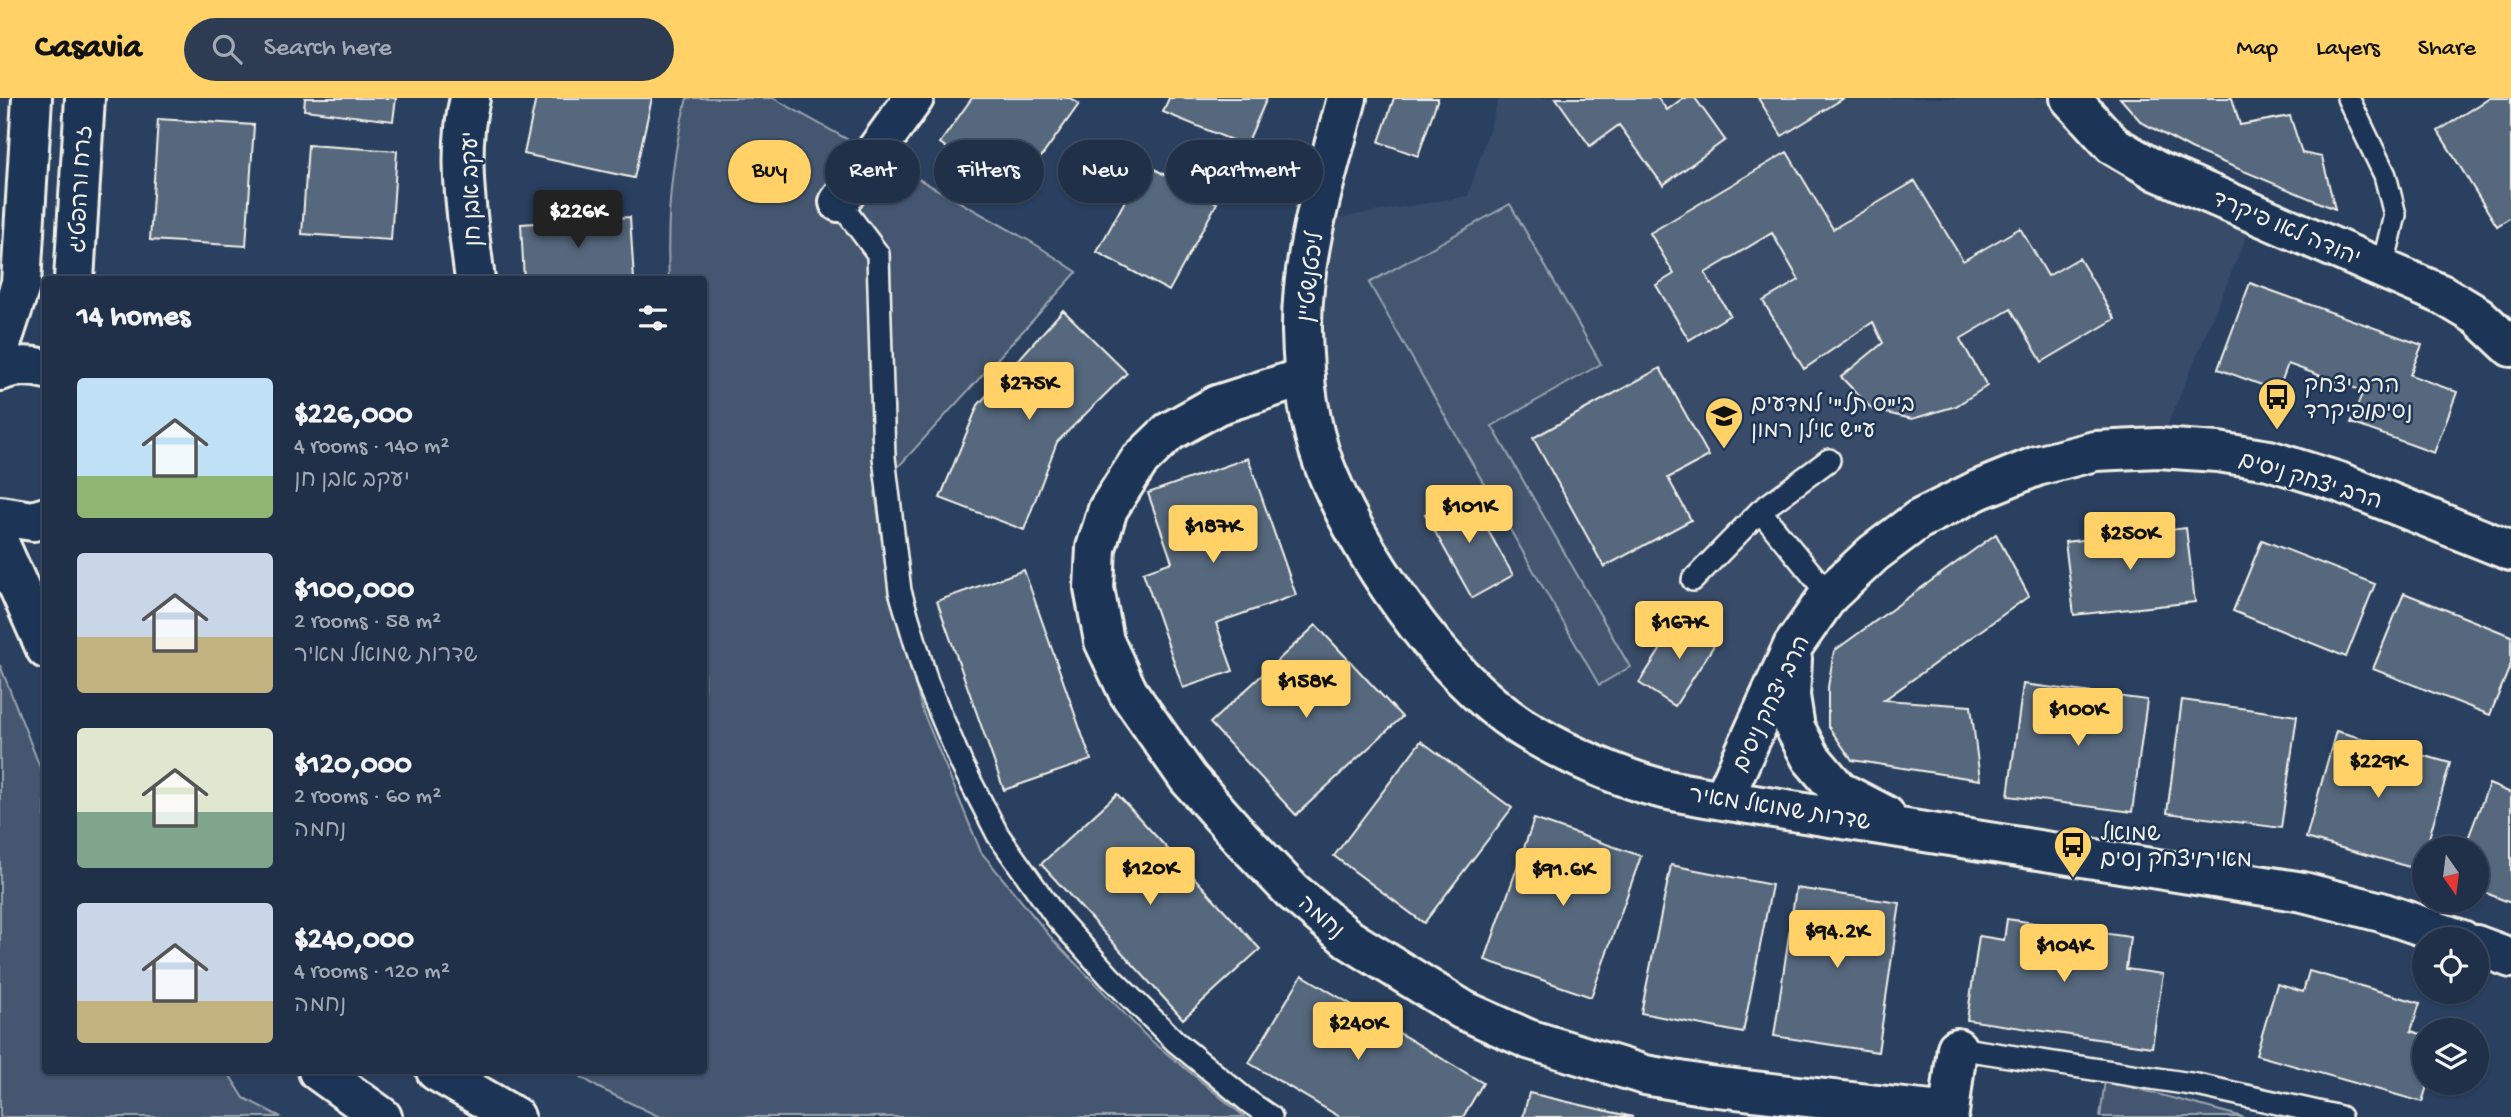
<!DOCTYPE html>
<meta charset="utf-8">
<style>
:root{--surface:#203048;--page:#2d3c52;--text:#f1f3f6;--muted:#a2a9b4;--line:#3d4b60;--accent:#ffd166}
body{margin:0;font-family:"Gochi Hand","Playpen Sans Hebrew",sans-serif;background:var(--page);color:var(--text);height:100vh;display:flex;flex-direction:column;font-size:26px;white-space:nowrap}
*{box-sizing:border-box;margin:0}
p{font-size:23px;color:var(--muted)}
.icon{flex:none;width:38px;height:38px;fill:none;stroke:currentColor;stroke-width:2;stroke-linecap:round;stroke-linejoin:round}
.map{position:relative;flex:1;overflow:hidden}
.sheet{position:absolute;left:42px;top:178px;width:665px;height:798px;display:flex;flex-direction:column;background:var(--surface);border-radius:7px;box-shadow:0 2px 5px #0004,0 0 0 2px var(--line)}
.sheet>*{flex:none}
.hud{position:absolute;left:728px;top:42px;width:665px;height:63px;display:flex;gap:14px}
.needle{width:46px;rotate:166deg}
.controls{position:absolute;left:2412px;top:738px;display:grid;gap:14px}
.controls a{display:grid;place-items:center;width:77px;height:77px;border-radius:50%;background:var(--surface);box-shadow:0 2px 5px #0004,0 0 0 2px var(--line);font-size:35px}
.price{position:absolute;translate:-50% -60px;padding:0 16px;border-radius:7px;background:var(--accent);color:#111;font-size:23px;line-height:46px;filter:drop-shadow(0 2px 4px #0008)}
.price::after{content:'';position:absolute;left:50%;top:42px;width:21px;height:16px;margin-left:-10px;background:inherit;clip-path:polygon(0 0,100% 0,50% 100%)}
.price.active{background:#222;color:#fff}
ul{padding:0;list-style:none}
li{display:flex;align-items:center;gap:21px;height:175px;padding:0 35px}
li span{display:grid;place-items:center;flex:none;width:196px;height:140px;border-radius:7px;color:#555}
li>.icon{margin-inline-start:auto}
span .icon{width:84px;height:84px;fill:#fffc;stroke-width:1}
li b{font-size:30px}
h2{display:flex;justify-content:space-between;align-items:center;height:84px;padding:0 35px;font-size:30px}
.tag{padding:0 24px;border-radius:32px;background:var(--surface);box-shadow:0 2px 5px #0004,0 0 0 2px var(--line);font-size:24px;line-height:63px}
.tag.active{background:var(--accent);color:#111}
header{display:flex;align-items:center;gap:42px;box-sizing:border-box;height:98px;padding:0 35px;background:var(--accent);color:#111}
header strong{font-size:33px}
nav{display:flex;gap:38px;margin-inline-start:auto;font-size:24px}
.search{width:490px;height:63px;background:var(--page);display:flex;align-items:center;gap:18px;box-sizing:border-box;padding:0 24px;border-radius:38px;color:var(--muted);font-size:26px}
.map>svg:first-child{display:block}
.built{fill:#374c69}
.green{fill:#445771;stroke:#9ca4ac;stroke-width:2}
.building{fill:#56677d;stroke:#f4f1e8;stroke-width:2}
.lines{fill:none;stroke-linecap:round;stroke-linejoin:round}
.lane-casing{stroke:#f4f1e8;stroke-width:26}
.street-casing{stroke:#f4f1e8;stroke-width:44}
.secondary-casing{stroke:#f4f1e8;stroke-width:44}
.lane{stroke:#1d3557;stroke-width:21}
.street{stroke:#1d3557;stroke-width:38}
.secondary{stroke:#1d3557;stroke-width:38}
.labels{text-anchor:middle;stroke-width:5;stroke-linejoin:round;paint-order:stroke}
.street-label{font-size:23px;fill:#f4f1e8;stroke:#1d3557}
.poi-label{font-size:23px;fill:#f4f1e8;stroke:#1d3557;text-anchor:start}
</style>
<header>
<strong>Casavia</strong>
<div class="search"><svg class="icon" aria-label="search" viewBox="0 0 24 24"><circle cx="10" cy="10" r="6"/><path d="M15 15l6 6"/></svg>Search here</div>
<nav><a>Map</a><a>Layers</a><a>Share</a></nav>
</header>
<div class="map">
<svg width="2511" height="1019" viewBox="0 0 2511 1019">
<rect width="100%" height="100%" fill="#2a4060"/>
<filter id="ink" filterUnits="userSpaceOnUse"><feTurbulence type="fractalNoise" baseFrequency=".0143" numOctaves="2"/><feDisplacementMap in="SourceGraphic" scale="14" xChannelSelector="R" yChannelSelector="G"/><feConvolveMatrix kernelMatrix="1 2 1 2 8 2 1 2 1" color-interpolation-filters="sRGB"/></filter>
<g filter="url(#ink)">
<path class="built" d="M1499,0h566l191,116 -98,234 -121,18 -208,129 -106,205 -247,-108 -153,-231 -8,-239 153,-26z"/>
<path class="green" d="M687,0h86l262,146 42,28 -202,220 14,101 34,119 58,140 73,89 94,97 97,79h-585l-61,-29 -27,-17h132v-791h-35c-3,-63 2,-121 18,-182z
M1510,106l91,160 -109,62 138,241 -31,18 -230,-402z
M0,567l45,115 1,291h181l17,27 37,19h-281z
M2105,982l138,37h-143z"/>
<path class="building" d="M305,0h91l-3,23 -89,-11z
M536,0h116l-18,80 -110,-24z
M972,0h98l9,6 -65,91 -74,-52z
M1169,0h98l-21,48 -83,-34z
M1394,0h44l-20,58 -39,-14z
M1556,0h102l9,12 16,-12h12l30,42 -62,45 -44,-60 -29,21z
M1758,0h86l-62,38z
M2120,0h112l8,27 50,-9 12,37 20,4 13,52 -144,-60 -50,-27z
M2490,0h21v119l-14,9 -59,-95z
M158,21l96,6 -8,121 -96,-6z
M308,47l89,6 -6,89 -89,-6z
M1787,54l46,77 82,-48 48,80 57,-33 28,48 31,-18 36,61 -73,43 -31,-53 -51,30 27,47 -31,20 -44,13 -39,-9 -32,-33 42,-34 -10,-21 -69,47 -41,-68 36,-21 -27,-47 -67,40 25,42 -41,25 -33,-55 18,-11 -24,-41z
M1145,66l72,39 -48,88 -72,-39z
M630,119l4,63h-110l-3,-56z
M399,180v2h-92v-1z
M2250,185l172,62 -12,30 47,17 -23,61 -83,-30 12,-32 -75,-27 -10,27 -60,-22z
M1063,212l64,63 -70,69 -33,88 -84,-32 38,-93z
M1660,270l49,88 -41,22 23,42 -87,47 -71,-129z
M1248,360l48,137 -80,28 17,48 -50,17 -40,-116 29,-10 -24,-69z
M1466,393l47,84 -41,23 -47,-84z
M2186,430l9,74 -121,13 -9,-73z
M1996,436l33,62 -145,104 87,6 9,74 -128,-20 -24,-34v-39l6,-36z
M2262,442l113,44 -29,73 -113,-46z
M1024,472l67,190 -87,30 -67,-189z
M2404,495l107,43v28l-21,51 -117,-46z
M1682,518l36,23 -43,67 -36,-23z
M1316,527l86,92 -106,98 -86,-92z
M2023,586l124,16 -15,112 -124,-16z
M2182,602l115,16 -16,112 -114,-15z
M2336,633l114,32 -24,86h-2l-4,21 -114,-32z
M1421,643l91,67 -88,115 -90,-67z
M2489,686l22,9v110l-35,-14v-40h-12z
M1117,696l143,155 -77,70 -142,-155z
M1534,721l107,37 -50,141 -106,-37z
M1671,767l101,20 -29,148 -102,-20z
M1796,790l104,15 -22,149 -104,-16z
M2007,821l123,18 -4,32 37,5 -11,73 -185,-27 12,-84 25,4z
M2309,873l111,32 -9,28 13,4v48h4l-6,19 -166,-47 21,-71 26,8z
M1302,877l181,108 -20,34h-123l-91,-54z
M1529,995l104,24h-110z"/>
<g class="lines">
<g class="lane-casing">
<path id="lane" d="M2348,0l37,77 10,40 -13,54
M839,104l39,52 6,203 16,134 27,91 35,83 36,70 58,82 54,60 66,65 73,60 22,15
M1760,413l69,84
M1693,482l67,-69 69,-51
M1957,950l240,37 143,32"/>
</g>
<g class="street-casing">
<path id="street" d="M470,0c-14,58 -2,124 5,182
M2070,0l43,47 44,26 286,124 35,21 33,31
M839,104l75,-104
M1305,279l-88,28 -48,27 -30,29 -31,48 -12,39 -2,40 10,53 24,51 60,86 54,61 50,52 58,49 113,70 65,29 117,36 64,11 240,27 8,-65"/>
</g>
<g class="secondary-casing">
<path id="secondary" d="M1347,0c-20,76 -46,154 -45,233 1,43 6,90 21,131 33,89 118,212 197,264 36,23 84,45 125,58 25,8 52,11 78,16l580,92 78,20 81,28
M74,182l11,-182
M0,249l21,-64 11,-185
M0,273c15,-6 30,-6 46,-2
M0,418l33,5 13,-4
M0,447l46,104
M1792,561l-2,37 5,32 16,30 28,33 46,24
M1723,702l70,-154 36,-51 45,-42 44,-33 60,-30 59,-24 58,-15 63,-3 60,4 51,8 70,22 172,69
M2476,847l35,13
M318,973l64,46
M436,973l79,46"/>
</g>
<use href="#lane" class="lane"/>
<use href="#street" class="street"/>
<use href="#secondary" class="secondary"/>
</g>
</g>
<defs>
<g id="bus-pin" transform="scale(2.0125)"><path d="M0 17L-7.5 6A9.5 9.5 0 1 1 7.5 6Z" fill="#ffd166" stroke="#1d3557"/><path d="M-5-6H5V4H4V6H2V4H-2V6H-4V4H-5ZM-3.5-4V0h7V-4ZM-3.5 1.2v1.5H-2V1.2ZM2 1.2v1.5H3.5V1.2Z" fill="#111"/></g>
<g id="school-pin" transform="scale(2.0125)"><path d="M0 17L-7.5 6A9.5 9.5 0 1 1 7.5 6Z" fill="#ffd166" stroke="#1d3557"/><path d="M0-5L7-2L0 1L-7-2ZM-4 1L0 2.5L4 1V4Q0 6-4 4Z" fill="#111"/></g>
</defs>
<g fill-rule="evenodd">
<use href="#bus-pin" x="2277" y="299"/>
<use href="#school-pin" x="1724" y="318"/>
<use href="#bus-pin" x="2073" y="747"/>
</g>
<g class="labels">
<g class="street-label">
<text transform="translate(79 91) rotate(-87)" y="8">זרח ורהפטיג</text>
<text transform="translate(470 91) rotate(-92)" y="8">יעקב אבן חן</text>
<text transform="translate(2287 129) rotate(23)" y="8">יהודה לאו פיקרד</text>
<text transform="translate(1309 179) rotate(-83)" y="8">ליכטנשטיין</text>
<text transform="translate(2311 381) rotate(17)" y="8">הרב יצחק ניסים</text>
<text transform="translate(1770 605) rotate(-64)" y="8">הרב יצחק ניסים</text>
<text transform="translate(1780 709) rotate(9)" y="8">שדרות שמואל מאיר</text>
<text transform="translate(1322 818) rotate(41)" y="8">נחמה</text>
</g>
<g class="poi-label">
<text x="2304" y="294">הרב יצחק<tspan x="2304" dy="26">נסים/פיקרד</tspan></text>
<text x="1751" y="313">בי"ס תל"י למדעים<tspan x="1751" dy="26">ע"ש אילן רמון</tspan></text>
<text x="2100" y="742">שמואל<tspan x="2100" dy="26">מאיר/יצחק נסים</tspan></text>
</g>
</g>
</svg>
<div class="controls">
<a><svg class="needle" viewBox="-14 -14 28 28"><path d="M0-13l5 13h-10z" fill="#e53935"/><path d="M0 13l5-13h-10z" fill="#a2a9b4"/></svg></a>
<a><svg class="icon" aria-label="locate" viewBox="0 0 24 24"><circle cx="12" cy="12" r="6"/><path d="M12 2v4M12 18v4M2 12h4M18 12h4"/></svg></a>
<a><svg class="icon" aria-label="layers" viewBox="0 0 24 24"><path d="M12 4l9 5-9 5-9-5zM3 14l9 5 9-5"/></svg></a>
</div>
<b class="price active" style="left:578px;top:152px">$226K</b>
<b class="price" style="left:1029px;top:324px">$275K</b>
<b class="price" style="left:1469px;top:447px">$101K</b>
<b class="price" style="left:1213px;top:467px">$187K</b>
<b class="price" style="left:2130px;top:474px">$250K</b>
<b class="price" style="left:1679px;top:563px">$167K</b>
<b class="price" style="left:1306px;top:622px">$158K</b>
<b class="price" style="left:2078px;top:650px">$100K</b>
<b class="price" style="left:2378px;top:702px">$229K</b>
<b class="price" style="left:1150px;top:809px">$120K</b>
<b class="price" style="left:1563px;top:810px">$91.6K</b>
<b class="price" style="left:1837px;top:872px">$94.2K</b>
<b class="price" style="left:2064px;top:886px">$104K</b>
<b class="price" style="left:1358px;top:964px">$240K</b>
<div class="hud">
<a class="tag active">Buy</a>
<a class="tag">Rent</a>
<a class="tag">Filters</a>
<a class="tag">New</a>
<a class="tag">Apartment</a>
</div>
<section class="sheet">
<h2>14 homes<svg class="icon" aria-label="filters" viewBox="0 0 24 24"><path d="M4 7h16M4 17h16"/><circle cx="9" cy="7" r="2"/><circle cx="15" cy="17" r="2"/></svg></h2>
<ul>
<li><span style="background:linear-gradient(#bfe0f5 70%,#8fb573 0)"><svg class="icon" aria-label="home" viewBox="0 0 24 24"><path d="M3 11l9-7 9 7M6 9v11h12V9"/></svg></span><div><b>$226,000</b><p>4 rooms · 140 m²</p><p>יעקב אבן חן</p></div></li>
<li><span style="background:linear-gradient(#c9d6e8 60%,#c2b280 0)"><svg class="icon" aria-label="home" viewBox="0 0 24 24"><path d="M3 11l9-7 9 7M6 9v11h12V9"/></svg></span><div><b>$100,000</b><p>2 rooms · 58 m²</p><p>שדרות שמואל מאיר</p></div></li>
<li><span style="background:linear-gradient(#dfe7d0 60%,#7fa58c 0)"><svg class="icon" aria-label="home" viewBox="0 0 24 24"><path d="M3 11l9-7 9 7M6 9v11h12V9"/></svg></span><div><b>$120,000</b><p>2 rooms · 60 m²</p><p>נחמה</p></div></li>
<li><span style="background:linear-gradient(#c9d6e8 70%,#c2b280 0)"><svg class="icon" aria-label="home" viewBox="0 0 24 24"><path d="M3 11l9-7 9 7M6 9v11h12V9"/></svg></span><div><b>$240,000</b><p>4 rooms · 120 m²</p><p>נחמה</p></div></li>
</ul>
</section>
</div>
